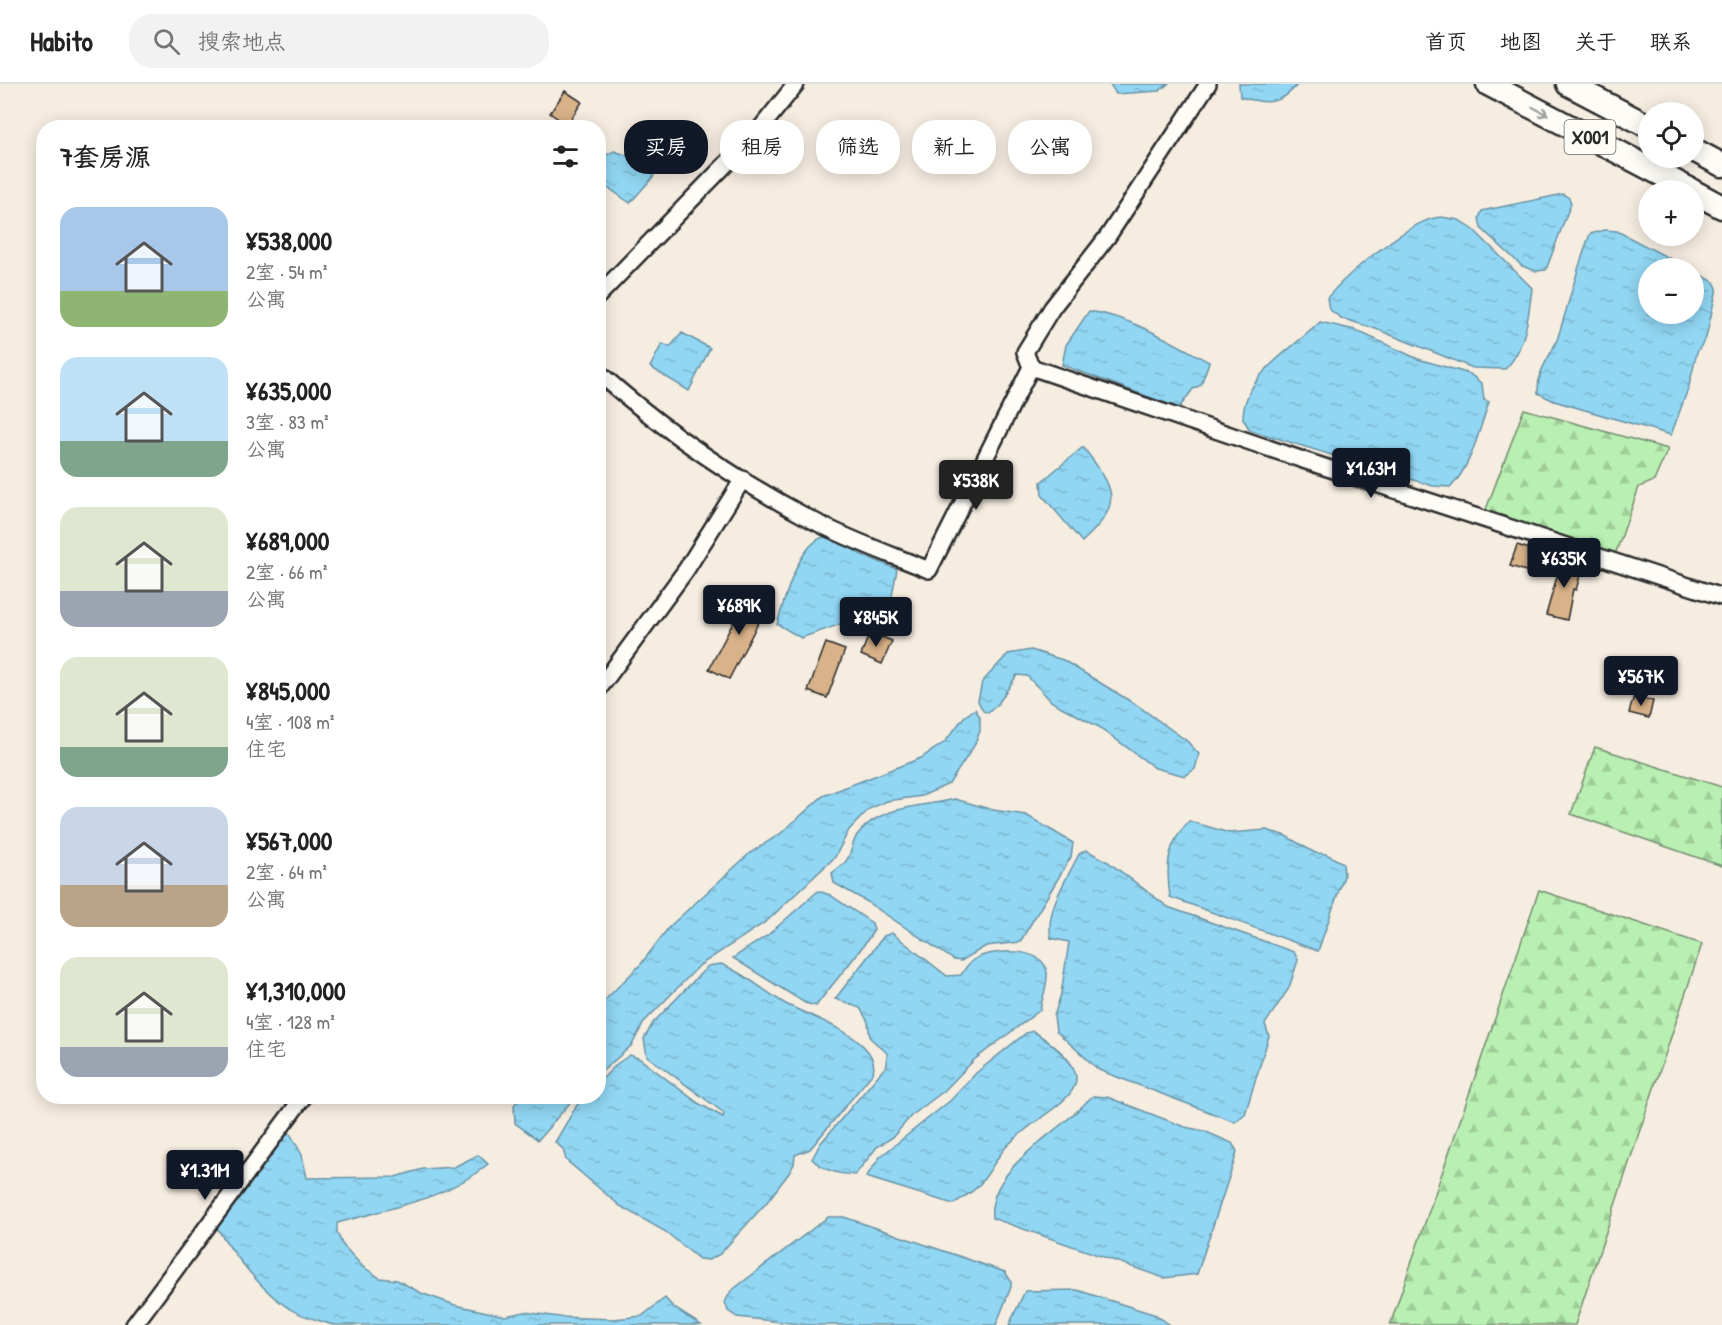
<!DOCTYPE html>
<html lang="zh">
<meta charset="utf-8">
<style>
:root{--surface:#fff;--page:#f2f2f2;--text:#222;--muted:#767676;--line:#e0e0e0;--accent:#111827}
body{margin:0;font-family:"Patrick Hand","LXGW WenKai TC",sans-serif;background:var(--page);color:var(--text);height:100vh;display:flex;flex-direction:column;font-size:22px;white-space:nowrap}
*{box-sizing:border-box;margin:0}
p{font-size:20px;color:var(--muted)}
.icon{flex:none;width:33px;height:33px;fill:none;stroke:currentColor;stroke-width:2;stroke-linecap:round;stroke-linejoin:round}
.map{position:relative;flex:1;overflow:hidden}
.drawer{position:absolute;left:36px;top:36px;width:570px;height:984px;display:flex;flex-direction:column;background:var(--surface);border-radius:24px;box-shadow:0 3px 15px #0003}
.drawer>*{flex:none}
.banner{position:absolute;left:624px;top:36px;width:570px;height:54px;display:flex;gap:12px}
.controls{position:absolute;left:1638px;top:18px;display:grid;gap:12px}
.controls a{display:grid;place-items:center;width:66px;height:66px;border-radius:50%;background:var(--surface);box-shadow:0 3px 15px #0003;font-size:30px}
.price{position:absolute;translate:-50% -51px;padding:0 14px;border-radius:6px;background:var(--accent);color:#fff;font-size:20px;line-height:39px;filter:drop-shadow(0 2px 3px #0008)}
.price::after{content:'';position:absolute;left:50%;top:36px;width:18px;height:14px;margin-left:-9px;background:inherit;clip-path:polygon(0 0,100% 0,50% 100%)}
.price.on{background:#222;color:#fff}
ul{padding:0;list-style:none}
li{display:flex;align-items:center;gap:18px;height:150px;padding:0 24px}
li span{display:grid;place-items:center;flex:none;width:168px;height:120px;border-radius:18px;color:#555}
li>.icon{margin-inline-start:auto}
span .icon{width:72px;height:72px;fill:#fffc;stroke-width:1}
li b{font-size:26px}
h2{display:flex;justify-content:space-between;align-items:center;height:72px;padding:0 24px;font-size:26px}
.tag{padding:0 21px;border-radius:24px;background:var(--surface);box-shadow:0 3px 15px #0003;font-size:21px;line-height:54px}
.tag.on{background:var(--accent);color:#fff}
header{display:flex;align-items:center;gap:36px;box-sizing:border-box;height:84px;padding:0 30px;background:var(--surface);border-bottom:2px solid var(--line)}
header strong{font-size:28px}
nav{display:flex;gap:33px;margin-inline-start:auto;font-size:21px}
.search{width:420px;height:54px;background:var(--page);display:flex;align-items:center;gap:15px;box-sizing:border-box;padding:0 21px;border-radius:24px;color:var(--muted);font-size:22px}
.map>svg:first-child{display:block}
.forest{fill:url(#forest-firs);stroke:#728d6e;stroke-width:1.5}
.water{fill:url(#water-ripples);stroke:#6892a3;stroke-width:1.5}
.building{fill:#d8b289;stroke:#2b2b2b;stroke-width:1.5}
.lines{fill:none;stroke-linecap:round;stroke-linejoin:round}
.street-casing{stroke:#2b2b2b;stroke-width:20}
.primary-casing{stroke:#2b2b2b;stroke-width:27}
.street{stroke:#fdfcf7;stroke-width:15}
.primary{stroke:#fdfcf7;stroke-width:22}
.oneway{stroke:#9e9e9b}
.labels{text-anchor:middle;stroke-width:6;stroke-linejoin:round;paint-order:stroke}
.shield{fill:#fdfcf7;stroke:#6a6a68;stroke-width:1.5}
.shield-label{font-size:20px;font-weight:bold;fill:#2b2b2b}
</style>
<header>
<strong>Habito</strong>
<div class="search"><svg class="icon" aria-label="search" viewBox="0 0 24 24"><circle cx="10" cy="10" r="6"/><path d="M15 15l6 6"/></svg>搜索地点</div>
<nav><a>首页</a><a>地图</a><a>关于</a><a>联系</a></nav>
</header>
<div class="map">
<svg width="1722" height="1241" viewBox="0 0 1722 1241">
<defs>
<pattern id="forest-firs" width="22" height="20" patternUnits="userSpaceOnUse" patternTransform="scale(1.5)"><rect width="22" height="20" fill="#b8efb2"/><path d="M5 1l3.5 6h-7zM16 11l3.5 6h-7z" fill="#9ecd99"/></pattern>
<pattern id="water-ripples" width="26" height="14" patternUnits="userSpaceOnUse" patternTransform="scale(1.5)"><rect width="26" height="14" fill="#91d6f3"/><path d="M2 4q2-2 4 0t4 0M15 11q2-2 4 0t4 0" fill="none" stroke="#7db8d0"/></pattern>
</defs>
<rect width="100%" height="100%" fill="#f6ede1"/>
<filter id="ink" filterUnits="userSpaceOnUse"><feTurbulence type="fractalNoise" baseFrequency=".0167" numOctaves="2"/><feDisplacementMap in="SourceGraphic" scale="12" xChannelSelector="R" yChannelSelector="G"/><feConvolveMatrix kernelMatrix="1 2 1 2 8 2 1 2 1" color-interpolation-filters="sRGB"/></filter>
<g filter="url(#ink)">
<path class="forest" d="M1524,325l144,40 -14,32 -15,6 -24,68 -130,-43z
M1595,663l127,40v79l-151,-52z
M1539,806l163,54 -127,381h-185z"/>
<path class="water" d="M1110,0h58l-9,7 -43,3z
M1239,0h59c-18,22 -32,20 -58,13z
M614,67l27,9 13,16 -24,27 -20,-14 -11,-1v-29z
M1563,110l6,4 2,5 -25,67 -10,1 -14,-5 -41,-38 -2,-10 3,-7z
M1441,133l18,3 15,10 58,58c-3,27 -7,63 -27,81l-32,-1 -97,-39 -35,-11 -12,-9 -2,-11c19,-23 85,-80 114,-81z
M1604,146l13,1 71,37h-40v46h46v-43l20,11 3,6 -11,50 -9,14 -8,34 -18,49 -117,-34 -16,-8c-1,-26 13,-35 20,-56 11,-34 19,-69 32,-103z
M1089,227c42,6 83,31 120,51l-8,23 -8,4 -14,19 -117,-43 4,-20z
M1320,238l35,8 63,29 52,15 12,10 2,16 5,2c-10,28 -17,63 -38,85l-18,-1 -183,-56 -7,-11c0,-44 49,-69 77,-97z
M682,249l28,15 -21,43 -39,-24 12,-23 8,3z
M1083,363c31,41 43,55 -1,95l-40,-47 -1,-13z
M823,453l18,4 19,13 37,15 -7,38 -89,31 -24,-14c8,-25 20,-77 46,-87z
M1031,566l32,10 75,46 49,35 12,13 -4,15 -10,7 -30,-8 -56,-41 -47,-25 -25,-26 -10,-1 -19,29 -10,9 -5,-2 -5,-10 4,-19 26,-28z
M975,625l5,8v14l-6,15 -25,38 -27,12 -35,5 -18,8 -20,21 -14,27 -68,64 -67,44 -56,57 -12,23 -33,29v-68l42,-42 28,-37 81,-74 30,-19 43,-38 98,-38 24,-16 19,-25z
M955,715l38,11 33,5 47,28 -2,14 -51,85 -34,4 -25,15 -7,-1 -90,-60 -30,-17 -2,-10c4,-3 11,-8 14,-12 6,-8 6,-18 11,-26 22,-30 65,-28 98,-36z
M1189,737l40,12 38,-3 19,6 29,17 11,1 17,9 1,13 -26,75 -148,-54c-4,-32 -4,-51 19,-76z
M1086,766l22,12 60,45 126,45 4,8 -9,28 -24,36 4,12 -24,78 -10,8 -136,-52 -43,-39 -2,-15 7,-22 8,-52 -18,-4c-6,-29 16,-59 28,-84z
M818,807l12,4 42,28 2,7c-17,27 -39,50 -58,76l-11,-3 -72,-45 36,-24z
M892,849l55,43 14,-1c3,-5 7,-11 12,-15 16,-11 72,-15 74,13 1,11 -5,26 -7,37l-66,50 -30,31 -33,25 -18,21 -16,10 -22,28c-17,-1 -31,-4 -43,-16l8,-15 67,-79v-12l-17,-15 -2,-16 -8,-14 -25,-9 49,-63z
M721,880c23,9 42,26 63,39 23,13 98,35 89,70l-63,76 -15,6 -1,9 -5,9 -22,29 -47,52 -11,6 -10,-1 -33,-27 -46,-26 -54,-46 -3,-11 -8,-7 25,-42 4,-3 14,-1 1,-14 19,-19 12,-8 10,4 58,44 25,14 1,-4 -77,-57 -3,-17 9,-16 55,-57z
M1033,947c91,59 16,70 -27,116 -11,12 -17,29 -30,41 -6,6 -15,11 -23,16l-87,-27 14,-20 71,-57 25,-27 50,-40z
M1093,1012l14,1 78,30 19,4 28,12 5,8 -3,11 -37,112 -33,4 -172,-60c-5,-45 56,-80 84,-106 6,-5 11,-11 17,-16z
M521,1013v-1l54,1 -37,43 -23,-17 -1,-18z
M287,1044l15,27 5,23 88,-1 28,-8 31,-2 24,-12 10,9c-43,36 -99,44 -151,59v9l5,12 20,22 18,12 17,2 24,13 34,12 50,11 20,-4 34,5 55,2 28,-3 23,-18 9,10 27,17h-368c-14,-5 -31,-8 -43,-16 -29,-18 -59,-58 -76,-86z
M828,1133h16l161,55 6,9v6l-15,38h-188l-71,-8 -9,-6 -3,-9 6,-11z
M1077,1206l79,25 14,10h-161l16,-34z"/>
<path class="building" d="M565,7l17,11 -15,23 -17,-12z
M1517,461l22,7 -7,21 -22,-7z
M1562,475l21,6 -7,25 -3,-1 -6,31 -21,-5z
M749,508l20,10 -40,77 -20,-10z
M870,548l22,9 -10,23 -21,-9z
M826,559l19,7 -18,48 -19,-7z
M1634,612l19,5 -4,17 -20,-5z"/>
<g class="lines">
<g class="street-casing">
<path id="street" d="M598,212l162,-167 36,-45
M1031,283l275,94 416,136
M598,288c64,57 138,108 214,148 37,20 78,34 117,50l102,-203 -6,-15 27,-44 56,-72 100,-152
M598,606l88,-120 57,-91
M134,1241l170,-229"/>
</g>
<g class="primary-casing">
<path id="primary" d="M1488,0l203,106
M1568,0l80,42
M1694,66l28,15
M1694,108l28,15"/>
</g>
<use href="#street" class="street"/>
<use href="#primary" class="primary"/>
</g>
<defs><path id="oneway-shaft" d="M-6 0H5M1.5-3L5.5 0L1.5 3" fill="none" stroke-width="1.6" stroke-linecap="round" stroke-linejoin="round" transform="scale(1.5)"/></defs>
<use class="oneway" href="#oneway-shaft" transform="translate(1540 27) rotate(28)"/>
</g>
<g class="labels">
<rect class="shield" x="1564.5" y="36" width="51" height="34" rx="4.5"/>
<g class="shield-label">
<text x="1590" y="60">X001</text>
</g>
</g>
</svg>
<div class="controls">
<a><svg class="icon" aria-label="locate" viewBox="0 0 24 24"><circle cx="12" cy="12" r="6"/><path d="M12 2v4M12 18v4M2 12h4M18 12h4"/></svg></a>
<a>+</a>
<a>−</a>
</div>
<b class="price" style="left:1371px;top:415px">¥1.63M</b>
<b class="price on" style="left:976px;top:427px">¥538K</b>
<b class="price" style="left:1564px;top:505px">¥635K</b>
<b class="price" style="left:739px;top:552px">¥689K</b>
<b class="price" style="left:876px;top:564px">¥845K</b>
<b class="price" style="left:1641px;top:623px">¥567K</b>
<b class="price" style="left:205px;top:1117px">¥1.31M</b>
<div class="banner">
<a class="tag on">买房</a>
<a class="tag">租房</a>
<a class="tag">筛选</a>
<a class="tag">新上</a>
<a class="tag">公寓</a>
</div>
<section class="drawer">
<h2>7套房源<svg class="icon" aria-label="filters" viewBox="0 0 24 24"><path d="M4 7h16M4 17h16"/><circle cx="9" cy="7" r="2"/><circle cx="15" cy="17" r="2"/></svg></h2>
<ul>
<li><span style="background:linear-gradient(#a9c7e8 70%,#8fb573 0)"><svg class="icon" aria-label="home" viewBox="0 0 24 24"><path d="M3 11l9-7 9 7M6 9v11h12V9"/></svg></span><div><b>¥538,000</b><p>2室 · 54 m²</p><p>公寓</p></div></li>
<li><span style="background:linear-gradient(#bfe0f5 70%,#7fa58c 0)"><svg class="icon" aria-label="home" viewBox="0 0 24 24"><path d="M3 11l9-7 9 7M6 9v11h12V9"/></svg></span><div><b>¥635,000</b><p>3室 · 83 m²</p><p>公寓</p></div></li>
<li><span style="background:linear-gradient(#dfe7d0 70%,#9aa5b1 0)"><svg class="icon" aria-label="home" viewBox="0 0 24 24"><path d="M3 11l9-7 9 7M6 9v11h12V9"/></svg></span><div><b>¥689,000</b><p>2室 · 66 m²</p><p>公寓</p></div></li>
<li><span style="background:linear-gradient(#dfe7d0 75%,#7fa58c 0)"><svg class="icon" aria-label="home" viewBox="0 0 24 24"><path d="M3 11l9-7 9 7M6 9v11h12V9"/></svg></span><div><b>¥845,000</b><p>4室 · 108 m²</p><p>住宅</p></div></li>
<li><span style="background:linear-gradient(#c9d6e8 65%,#b9a48a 0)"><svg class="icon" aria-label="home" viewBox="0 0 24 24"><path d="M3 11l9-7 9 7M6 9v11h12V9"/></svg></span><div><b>¥567,000</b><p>2室 · 64 m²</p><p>公寓</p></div></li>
<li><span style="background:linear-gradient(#dfe7d0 75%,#9aa5b1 0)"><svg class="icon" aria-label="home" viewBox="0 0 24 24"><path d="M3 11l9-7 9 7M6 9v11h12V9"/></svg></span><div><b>¥1,310,000</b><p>4室 · 128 m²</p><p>住宅</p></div></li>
</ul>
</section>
</div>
